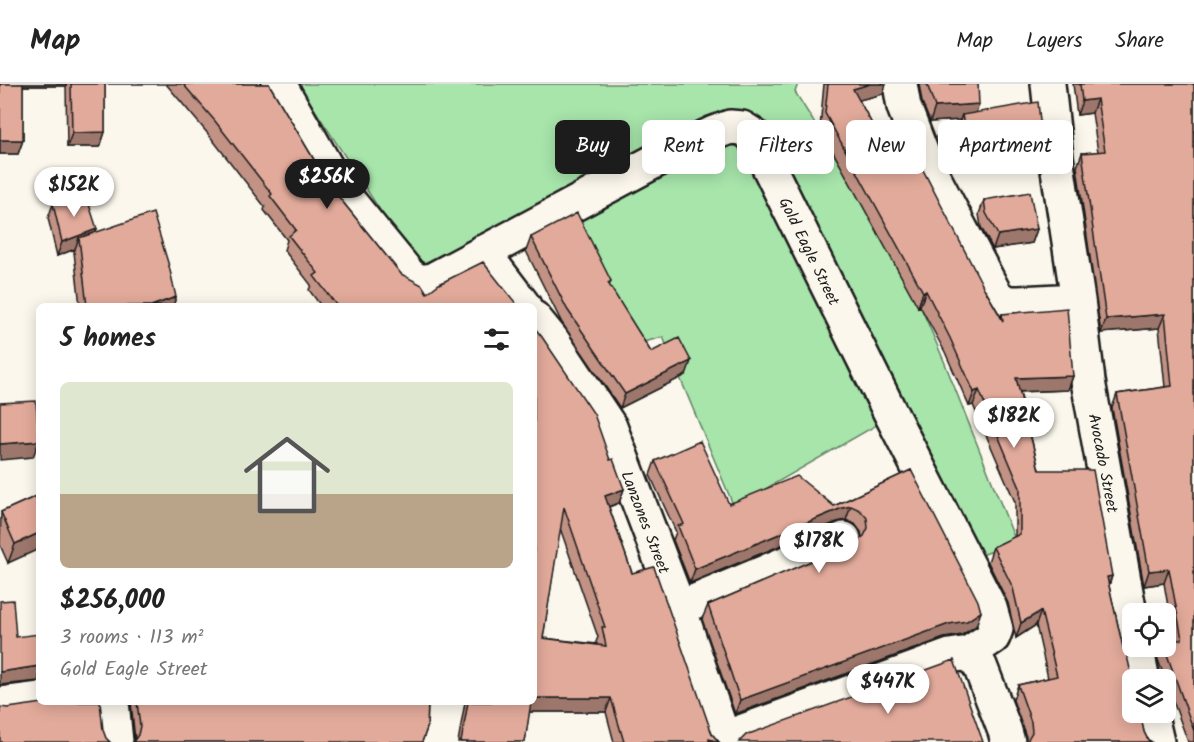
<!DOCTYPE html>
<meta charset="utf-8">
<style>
:root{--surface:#fff;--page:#f2f2f2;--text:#222;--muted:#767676;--line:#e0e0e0;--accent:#1c1c1c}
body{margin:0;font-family:Kalam,sans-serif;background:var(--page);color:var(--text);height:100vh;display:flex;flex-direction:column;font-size:22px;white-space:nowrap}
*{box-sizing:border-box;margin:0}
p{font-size:20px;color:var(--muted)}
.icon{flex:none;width:33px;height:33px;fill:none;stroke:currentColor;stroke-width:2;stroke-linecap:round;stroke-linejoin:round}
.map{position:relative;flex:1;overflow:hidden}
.panel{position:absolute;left:36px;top:219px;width:501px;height:402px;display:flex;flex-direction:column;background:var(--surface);border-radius:9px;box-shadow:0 3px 15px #0003}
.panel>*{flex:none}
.guide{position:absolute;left:555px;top:36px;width:549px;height:54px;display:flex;gap:12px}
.buttons{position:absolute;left:1122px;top:519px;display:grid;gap:12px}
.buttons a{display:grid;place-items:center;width:54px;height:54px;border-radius:9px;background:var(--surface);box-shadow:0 3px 15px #0003;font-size:30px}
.price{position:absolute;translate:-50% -51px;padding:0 14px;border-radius:21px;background:#fff;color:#222;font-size:20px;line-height:39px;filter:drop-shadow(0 2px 3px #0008)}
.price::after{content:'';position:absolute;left:50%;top:36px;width:18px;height:14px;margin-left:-9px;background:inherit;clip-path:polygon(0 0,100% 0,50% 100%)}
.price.active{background:var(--accent);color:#fff}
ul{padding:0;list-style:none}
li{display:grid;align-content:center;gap:12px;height:318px;padding:0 24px}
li+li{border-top:2px solid var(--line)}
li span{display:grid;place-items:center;height:186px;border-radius:9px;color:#555}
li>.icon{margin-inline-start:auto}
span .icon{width:108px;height:108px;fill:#fffc;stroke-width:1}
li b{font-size:26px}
h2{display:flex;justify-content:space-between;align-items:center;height:72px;padding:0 24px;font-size:26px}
.pill{padding:0 21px;border-radius:9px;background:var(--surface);box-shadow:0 3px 15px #0003;font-size:21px;line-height:54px}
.pill.active{background:var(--accent);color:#fff}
header{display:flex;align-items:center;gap:36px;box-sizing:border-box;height:84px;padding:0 30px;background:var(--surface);border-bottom:2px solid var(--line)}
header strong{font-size:28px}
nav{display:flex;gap:33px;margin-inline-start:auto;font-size:21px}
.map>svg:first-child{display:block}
.grass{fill:#a7e5ab;stroke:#628064;stroke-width:1.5}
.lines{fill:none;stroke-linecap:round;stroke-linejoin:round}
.street-casing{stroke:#1c1c1c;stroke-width:38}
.street{stroke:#fbf7ec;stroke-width:33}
.wall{fill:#c29285;stroke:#1c1c1c;stroke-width:1.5;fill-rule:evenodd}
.shaded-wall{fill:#9e776c;stroke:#1c1c1c;stroke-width:1.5}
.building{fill:#e2aa9b;stroke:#1c1c1c;stroke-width:1.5;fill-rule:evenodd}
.labels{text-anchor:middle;stroke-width:4.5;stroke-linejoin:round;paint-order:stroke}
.street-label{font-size:16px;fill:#1c1c1c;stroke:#fbf7ec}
</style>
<header>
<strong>Map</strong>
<nav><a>Map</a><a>Layers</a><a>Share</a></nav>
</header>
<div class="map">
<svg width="1194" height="658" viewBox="0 0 1194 658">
<rect width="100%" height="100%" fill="#fbf7ec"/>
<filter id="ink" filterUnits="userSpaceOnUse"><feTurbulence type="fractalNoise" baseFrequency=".0167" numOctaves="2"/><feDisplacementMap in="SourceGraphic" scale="12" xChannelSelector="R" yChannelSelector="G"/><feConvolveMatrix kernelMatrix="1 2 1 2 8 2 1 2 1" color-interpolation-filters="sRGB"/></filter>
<g filter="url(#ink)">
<path class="grass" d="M298,0h500l-3,8 107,171 42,98 72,181 -63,24 -54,-154 -165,95 -71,-170 -27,7 -76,-148 -143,71z"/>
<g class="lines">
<g class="street-casing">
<path id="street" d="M279,0l59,104 72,88 11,6 11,-2 225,-120 57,-27 16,-6 12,1 11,7 137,277 100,196 6,21 -3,8 -24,16 -19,3 -226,82
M900,0l4,23 20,52 72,137 11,7h12l59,-3
M1048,0l8,73 22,143 10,81 44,244
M483,168l41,54
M534,234l18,22 58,87 69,181 46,134
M679,524l165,-69
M1136,562l7,34
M969,569l11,13 25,65 3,11
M112,618l4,40
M0,620l39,-5
M1150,628l7,30"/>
</g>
<use href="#street" class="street"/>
</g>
<path class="wall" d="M0,0h269l60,101 72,89 26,19 91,13h-197l-12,-16 2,-5 -27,-35 3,-10 -23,-30 1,-3 -56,-72 -43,-51h-61v48l-5,15h-33l-1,-61h-43v54l-5,14h-18z
M824,0h62l-3,10 -24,6 26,48 100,142 16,27 1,-3 71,62 -5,14 -48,2 19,78 73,106 -3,10 15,66 8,28 12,52 4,8 4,2h-126v-5l-13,-37 5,-15 30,-7 -12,-53 -20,13 -8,-35 -20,-41 5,-15 22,-10v-35l-42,-97 -4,1 -24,-54 -25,-46 -2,1 -98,-179z
M919,0h59l-2,29 61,41 -73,13 -7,-38 3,-9 -30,2 -8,-20z
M1073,0h121v658h-6l-31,-85 4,-11h5l8,-5 -10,-58 -20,3 -32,-178 5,-14 48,-7 -6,-59 -58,5 -24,-166 5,-14 16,-1 -6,-39 -15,2z
M984,116l53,29 -5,14 -39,6 -12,-22 -2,-13z
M53,120l43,28 80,65 -3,9h-93l-6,-54 1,-3 -18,7 -9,-38z
M531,153l80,44 -2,5 42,66 35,23 -66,33 -58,-85 -36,-72z
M534,243l76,133 14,29 -5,14 -10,4 23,66 80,161 7,8h-105l-8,-30h-77l-4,30h-67l7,-40h69zM560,444l38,109 -2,5 1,2 -54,-6z
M655,377l74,43 105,2 77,-36 65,156 -14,9 -18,3 -209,76 -33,-95 6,-14 148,-63 6,-4 -1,-6 -6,-8 -9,-4 -9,2 -147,61 -17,-43 3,-8 -26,-57z
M39,411l-31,68 -8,-18 1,-33z
M131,618h297l-1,26 -5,14h-289l2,-2z"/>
<path class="shaded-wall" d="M18,0h49l-1,2h-48z
M870,0h16l-3,10 -35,9 5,-14z
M1097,15l-5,14 -15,2 5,-14z
M979,20l-5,15 -12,-4 -2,5 -30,2 5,-15z
M105,48l-5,15h-33l5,-14z
M0,56h23l-5,14h-18z
M1042,56l-5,14 -73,13 5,-14z
M97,145l-5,14 -13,-5 -4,11 -18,7 5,-14z
M1037,145l-5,14 -39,6 5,-14z
M926,207l-6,15 -2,1 5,-15z
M176,213l-3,9h-22z
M1165,230l-6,14 -58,5 5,-14z
M691,277l-5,14 -66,33 5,-14z
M1073,292l-5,14 -57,2 5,-14z
M979,306l-6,15 -4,1 5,-14z
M39,357l-6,16 -33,3v-16z
M624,405l-5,14 -19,7 5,-14z
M851,422l-5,14 -9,2 -147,61 5,-14 147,-61z
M39,449v16l-31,14 7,-19z
M1169,485l-5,14 -20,3 5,-15z
M1112,492l-5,15v-14z
M1041,527l-5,14 -20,13 5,-15z
M981,528l-5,14 -14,9 -18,3 -209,76 5,-14z
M39,582v15l-39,4v-13z
M534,614h77l-5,14h-80l4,-10h4z"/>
<path class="building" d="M0,0h23v56h-23z
M71,0h34v48l-33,1z
M183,0h86l60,101 72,89 21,11 5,8 12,-9 44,-22 35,44h-181l-23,-30 4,-3 -29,-37 7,-6 -26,-34 2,-2 -57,-73z
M828,0h42l-17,5 32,59 21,-11 79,153 18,31 -1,-7 65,-6 6,68 -57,2 23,92h54l19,106 -5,1 17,75 2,-1 4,18 4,8 3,3h-5v32h8l4,20 4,8 4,2h-123l-1,-3 4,-7 -1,-10 -13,-37 39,-9 -16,-65 -20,12 -8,-35 -20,-41 27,-13v-46l-41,-98 -5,2 -24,-54 -24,-47 -3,1 -98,-179z
M927,0h51l1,20 -44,3z
M1080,0h114v647l-30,-85h2v-3l16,-4 -13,-70 -20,2 -32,-177 55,-8 -7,-72 -59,5 -24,-166 23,-2 -8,-52 -15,2z
M1038,18l4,38 -73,13 -7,-38z
M1030,108l7,37 -39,6 -12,-22 -2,-13z
M86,111l11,34 -35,13 -9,-38z
M153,129l16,53 7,31 -25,9h-64l-8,-68z
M577,129l34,68 -3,2 43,69 28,-14 12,23 -66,33 -58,-85 -36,-72z
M534,243l8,10 52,77 16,46 3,-1 11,30 -19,7 27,77 22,-6 58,167 7,8 -10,-3v3h-85l-13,-44h-77zM564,423l41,120h-3l4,19 -63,-8z
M36,317l3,40 -39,3v-41z
M700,357l29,63 68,-28 37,30 77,-36 67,131 3,11 -14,9 -18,3 -209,76 -32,-95 148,-63 8,-6 4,-8 -1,-10 -7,-8 -9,-4 -9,2 -147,61 -17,-43 6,-2 -29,-63z
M39,411v38l-24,11 -14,-32z
M13,516l3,37 23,-3v32l-39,6v-71z
M954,576l29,82h-244l7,-7z
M50,618h50l3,28 3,8 4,4h-110v-35l8,1z
M137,618h291l-1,26 -5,14h-289l5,-7 2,-9z
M468,618h63l-6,40h-64z"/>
</g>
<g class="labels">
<g class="street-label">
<text transform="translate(810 167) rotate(64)" y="6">Gold Eagle Street</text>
<text transform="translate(1104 379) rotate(79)" y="6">Avocado Street</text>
<text transform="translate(646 438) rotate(69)" y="6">Lanzones Street</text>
</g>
</g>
</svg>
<div class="buttons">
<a><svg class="icon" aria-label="locate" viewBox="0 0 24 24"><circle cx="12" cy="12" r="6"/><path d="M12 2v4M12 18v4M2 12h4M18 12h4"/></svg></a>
<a><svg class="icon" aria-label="layers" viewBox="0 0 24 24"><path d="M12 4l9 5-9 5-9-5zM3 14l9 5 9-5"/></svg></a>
</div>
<b class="price active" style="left:327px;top:126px">$256K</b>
<b class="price" style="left:74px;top:134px">$152K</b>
<b class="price" style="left:1014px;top:365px">$182K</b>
<b class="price" style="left:819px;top:490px">$178K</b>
<b class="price" style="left:888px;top:631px">$447K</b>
<div class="guide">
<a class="pill active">Buy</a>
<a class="pill">Rent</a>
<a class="pill">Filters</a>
<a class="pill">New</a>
<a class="pill">Apartment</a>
</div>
<section class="panel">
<h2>5 homes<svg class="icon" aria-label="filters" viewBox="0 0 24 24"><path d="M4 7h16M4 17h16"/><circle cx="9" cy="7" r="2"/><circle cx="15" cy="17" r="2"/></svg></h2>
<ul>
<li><span style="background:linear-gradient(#dfe7d0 60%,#b9a48a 0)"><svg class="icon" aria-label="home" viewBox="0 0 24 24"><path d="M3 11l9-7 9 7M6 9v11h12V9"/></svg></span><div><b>$256,000</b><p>3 rooms · 113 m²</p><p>Gold Eagle Street</p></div></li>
</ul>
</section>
</div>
